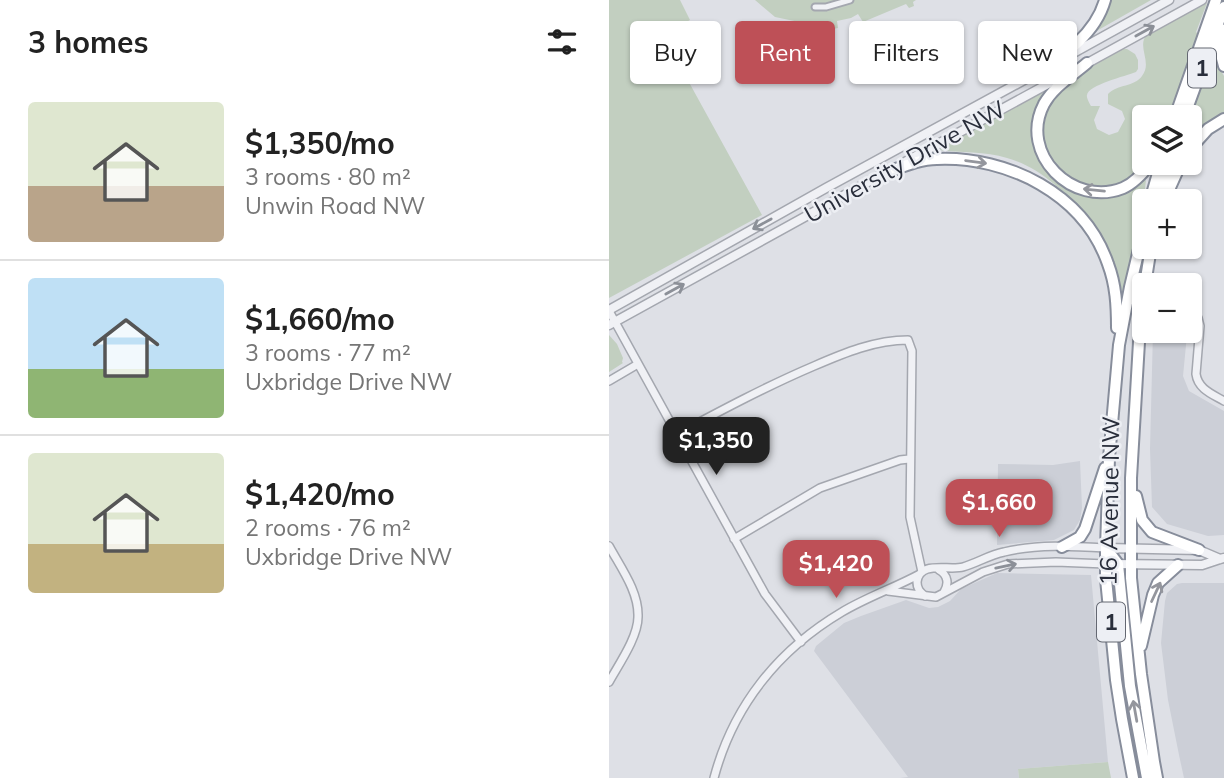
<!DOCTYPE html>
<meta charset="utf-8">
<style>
:root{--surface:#fff;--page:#f6f6f6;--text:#222;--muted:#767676;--line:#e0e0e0;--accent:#be5057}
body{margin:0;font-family:Mulish,sans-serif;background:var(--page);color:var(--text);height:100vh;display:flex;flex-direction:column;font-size:26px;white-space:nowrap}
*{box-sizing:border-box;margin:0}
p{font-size:23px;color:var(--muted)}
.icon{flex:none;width:38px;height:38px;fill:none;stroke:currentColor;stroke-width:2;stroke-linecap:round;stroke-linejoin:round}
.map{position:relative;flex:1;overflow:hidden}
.side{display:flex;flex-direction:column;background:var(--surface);width:609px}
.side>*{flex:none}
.banner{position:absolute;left:21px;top:21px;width:488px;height:63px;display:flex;gap:14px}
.fabs{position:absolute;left:523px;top:105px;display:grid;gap:14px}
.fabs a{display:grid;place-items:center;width:70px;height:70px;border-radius:7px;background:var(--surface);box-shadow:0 2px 5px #0004;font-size:35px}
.price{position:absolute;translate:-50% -60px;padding:0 16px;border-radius:14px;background:var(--accent);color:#fff;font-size:23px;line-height:46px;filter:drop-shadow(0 2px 4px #0008)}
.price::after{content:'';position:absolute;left:50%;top:42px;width:21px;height:16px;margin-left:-10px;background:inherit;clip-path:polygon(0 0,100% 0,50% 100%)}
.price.selected{background:#222;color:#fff}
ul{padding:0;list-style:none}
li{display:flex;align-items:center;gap:21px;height:175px;padding:0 28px}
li+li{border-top:2px solid var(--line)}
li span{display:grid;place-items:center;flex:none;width:196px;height:140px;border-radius:7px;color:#555}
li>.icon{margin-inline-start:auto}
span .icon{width:84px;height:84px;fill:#fffc;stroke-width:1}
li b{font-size:30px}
h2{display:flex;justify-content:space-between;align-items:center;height:84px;padding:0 28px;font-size:30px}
.pill{padding:0 24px;border-radius:7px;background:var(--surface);box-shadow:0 2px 5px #0004;font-size:24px;line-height:63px}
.pill.selected{background:var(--accent);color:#fff}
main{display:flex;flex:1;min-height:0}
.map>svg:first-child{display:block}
.built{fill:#cccfd7}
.green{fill:#c2cfc0}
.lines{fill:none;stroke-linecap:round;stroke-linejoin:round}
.pedestrian-casing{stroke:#a4a7af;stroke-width:9}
.minor-casing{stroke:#a4a7af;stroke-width:10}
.tertiary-casing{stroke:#a4a7af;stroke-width:11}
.trunk-casing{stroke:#878d9b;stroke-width:14}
.pedestrian{stroke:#f0f1f5;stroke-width:5}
.minor{stroke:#f0f1f5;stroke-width:7}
.tertiary{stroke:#f0f1f5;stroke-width:8}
.trunk{stroke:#fff;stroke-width:10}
.oneway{stroke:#8c9098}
.oneway2{stroke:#94969d}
.labels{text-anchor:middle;stroke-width:5;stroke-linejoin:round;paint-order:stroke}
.shield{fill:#edeff4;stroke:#646872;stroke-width:2}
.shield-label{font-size:23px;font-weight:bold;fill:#292e3b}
.street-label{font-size:24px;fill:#292e3b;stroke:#edeff4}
</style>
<main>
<section class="side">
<h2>3 homes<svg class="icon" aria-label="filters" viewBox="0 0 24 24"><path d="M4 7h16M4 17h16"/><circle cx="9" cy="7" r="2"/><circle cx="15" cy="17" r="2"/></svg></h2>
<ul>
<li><span style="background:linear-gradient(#dfe7d0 60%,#b9a48a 0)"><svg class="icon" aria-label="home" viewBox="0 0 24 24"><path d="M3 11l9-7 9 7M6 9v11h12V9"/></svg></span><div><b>$1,350/mo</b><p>3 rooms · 80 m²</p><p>Unwin Road NW</p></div></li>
<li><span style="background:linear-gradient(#bfe0f5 65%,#8fb573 0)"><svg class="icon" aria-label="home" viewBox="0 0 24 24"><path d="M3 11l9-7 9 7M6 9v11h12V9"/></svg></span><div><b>$1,660/mo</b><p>3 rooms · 77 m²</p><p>Uxbridge Drive NW</p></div></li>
<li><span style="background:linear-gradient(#dfe7d0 65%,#c2b280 0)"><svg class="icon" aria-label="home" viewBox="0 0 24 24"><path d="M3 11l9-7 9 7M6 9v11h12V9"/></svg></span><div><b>$1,420/mo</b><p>2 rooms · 76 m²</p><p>Uxbridge Drive NW</p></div></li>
</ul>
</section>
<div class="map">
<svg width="615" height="778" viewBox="0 0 615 778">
<rect width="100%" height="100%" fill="#dee0e6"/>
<path class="built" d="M544,331h11l23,4 -4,41 6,15 35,20v124l-16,1 -41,-12 -15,-17 -2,-58z
M471,461l2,47 -2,12 -6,10 -20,10 -57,5 1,-81 55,1z
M388,573l94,2 17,187 -90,7 1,9h-119l8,-1 -94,-126 2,-5 28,-23 17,-7 45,-16 23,8 9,-1 12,-6 11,-12z
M573,583h42v195h-40l-5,-23 -11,-55 -7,-57 4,-42 2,-8 10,-9z"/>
<path class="green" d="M0,0h71l10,20 -27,15 99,180 -153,83z
M146,0h161l-3,2 1,4 -5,2 -3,-4 -43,18 -5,-8 -7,4 -14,3 1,7 -5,1 -2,-7 -27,1 -29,-6z
M499,0h43l-58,33z
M598,3l-11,29 2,2 -30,83h-23v46h2l-22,19 -20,6 -24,-3 -24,-15 -14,-25 -1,-24 10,-26 31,-24 40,-22h4l8,5 3,6v9l-2,3c-10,4 -48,13 -49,23 -1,2 3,10 4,11h9l-6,14 3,9 12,6 9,-3 7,-13 -3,-8 -14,-7v-10c10,-10 26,-7 34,-18 11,-14 -6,-29 5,-42z
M605,48l6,21 4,7v39l-17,10 -17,13v-18l5,-17z
M441,86l1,2c-32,29 -18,81 17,101 5,2 10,5 15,6 8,1 42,-5 49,-7 4,-2 9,-6 14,-8l-3,26 -20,94c-7,-51 -28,-85 -69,-116 -14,-12 -29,-21 -47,-26 -22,-7 -46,-5 -69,-8l8,-6z
M0,335l8,9 6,14 -1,4 1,1 -14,9z
M499,762l3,16h-92l-1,-9z"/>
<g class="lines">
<g class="pedestrian-casing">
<path id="pedestrian" d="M206,7h11l24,-7"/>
</g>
<g class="minor-casing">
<path id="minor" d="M0,311l156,283 36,48
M589,318l2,8 -4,48c2,15 16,20 28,27
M0,381l29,-17
M68,434c45,-24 90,-48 137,-68 30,-13 61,-26 94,-26l4,11 -2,166 12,55
M125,539l86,-51 80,-28 9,-1
M0,546c12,22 30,46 29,71 0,20 -19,47 -29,65
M330,570c9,5 10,14 5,22
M279,591l48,6 47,-25 25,-8 48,-2 50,2
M316,596c-5,-4 -8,-7 -8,-14 2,-22 32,-11 46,-15 14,-4 26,-12 41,-15 33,-8 68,-6 102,-4
M105,778c19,-72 64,-128 128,-166 25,-15 52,-24 78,-38"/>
</g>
<g class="tertiary-casing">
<path id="tertiary" d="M459,56l101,-56
M475,65l118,-65
M294,163l167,-91
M0,310l217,-122 209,-114
M0,325l279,-154
M497,548l93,2 21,9
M504,564l89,1 18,-6 4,-1"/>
</g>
<g class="trunk-casing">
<path id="trunk" d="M611,28l-1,19 5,19
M478,63c-15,13 -33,23 -43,41 -26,50 29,104 79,84 12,-5 21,-16 28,-25
M423,76c29,-19 63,-40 73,-76
M566,117l41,-117
M575,117l40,-110
M581,149l18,-20 16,-10
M276,173c17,-6 34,-14 52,-14 71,-3 147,35 171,105 8,21 9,42 9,64
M552,195l8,-32
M541,201l11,-38
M555,201l17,-38
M536,285l6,-38
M536,286l-5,39 -9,153v100l10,96 13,88 3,16
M527,496l6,24 10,12 47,18
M453,547l18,-10 5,-8 20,-61
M497,548l12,16 12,122 17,92
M532,646l12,-51 5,-12 20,-18
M524,778l-11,-59 -6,-39 -10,-101v-31l3,-90 10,-113 11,-58 15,-63"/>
</g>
<use href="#pedestrian" class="pedestrian"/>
<use href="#minor" class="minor"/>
<use href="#tertiary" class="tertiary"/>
<use href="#trunk" class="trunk"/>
</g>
<defs><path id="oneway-shaft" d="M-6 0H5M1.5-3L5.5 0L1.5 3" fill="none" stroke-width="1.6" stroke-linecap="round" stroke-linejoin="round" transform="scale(1.75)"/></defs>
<g class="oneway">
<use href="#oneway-shaft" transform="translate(536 31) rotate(-29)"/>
<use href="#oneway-shaft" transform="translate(153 224) rotate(151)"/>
<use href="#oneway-shaft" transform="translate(66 289) rotate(-29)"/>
<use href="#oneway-shaft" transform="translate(397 566) rotate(-12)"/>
</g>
<g class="oneway2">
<use href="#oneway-shaft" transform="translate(367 162) rotate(8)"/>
<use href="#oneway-shaft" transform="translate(485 190) rotate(-174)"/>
<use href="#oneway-shaft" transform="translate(547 592) rotate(-65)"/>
<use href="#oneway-shaft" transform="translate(526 711) rotate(-100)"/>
</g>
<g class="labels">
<g class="shield">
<rect x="579" y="48.5" width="28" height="39" rx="5"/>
<rect x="488" y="602.5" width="28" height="39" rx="5"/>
</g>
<g class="shield-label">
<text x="593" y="76">1</text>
<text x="502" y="630">1</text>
</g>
<g class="street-label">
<text transform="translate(296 162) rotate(-29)" y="8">University Drive NW</text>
<text transform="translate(501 501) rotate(-89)" y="8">16 Avenue NW</text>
</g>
</g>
</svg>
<div class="fabs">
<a><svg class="icon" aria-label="layers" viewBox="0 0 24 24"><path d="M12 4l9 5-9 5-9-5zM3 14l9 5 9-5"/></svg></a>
<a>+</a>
<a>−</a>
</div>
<b class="price selected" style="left:107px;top:477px">$1,350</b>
<b class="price" style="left:390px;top:539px">$1,660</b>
<b class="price" style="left:227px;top:600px">$1,420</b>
<div class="banner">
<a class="pill">Buy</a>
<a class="pill selected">Rent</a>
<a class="pill">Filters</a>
<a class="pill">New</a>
</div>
</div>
</main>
